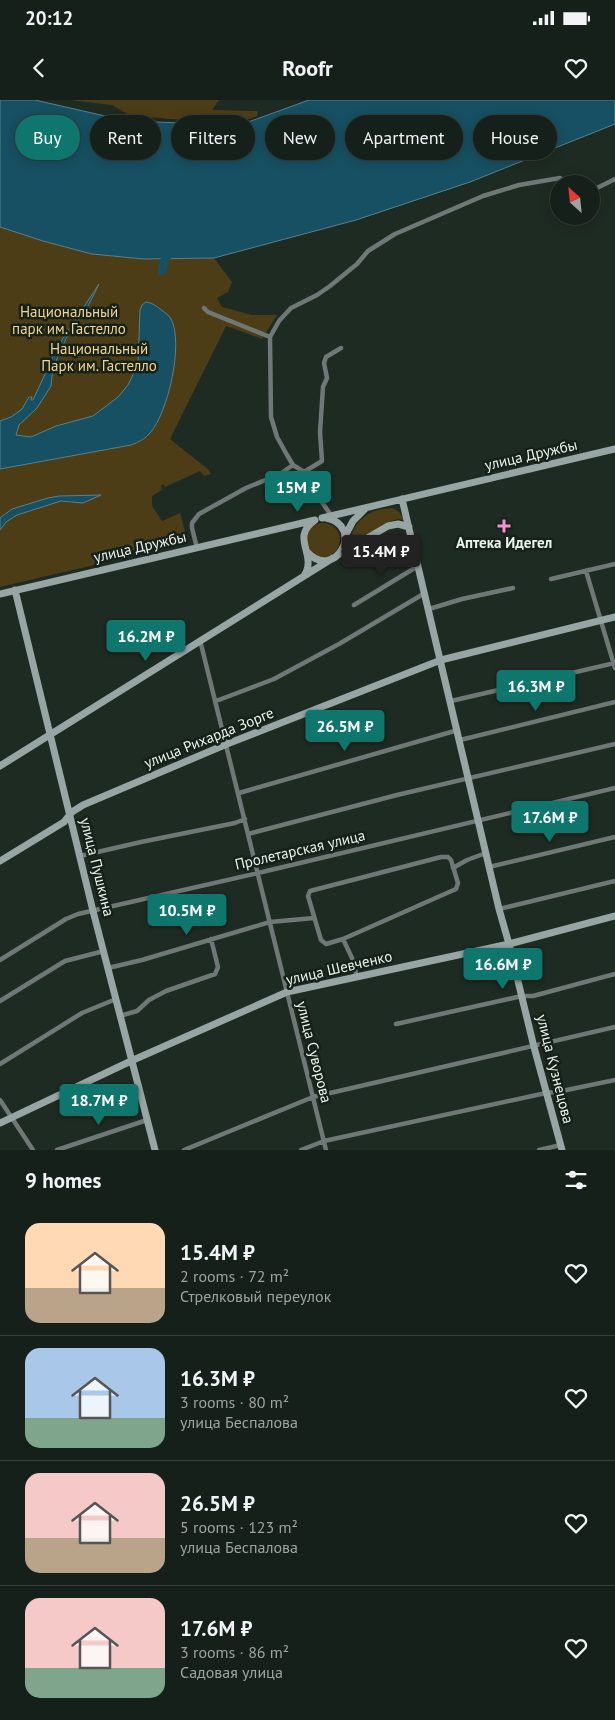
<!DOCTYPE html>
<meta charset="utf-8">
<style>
:root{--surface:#16201a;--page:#1f2823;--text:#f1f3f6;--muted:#9ea3a2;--line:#353e39;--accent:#0f766e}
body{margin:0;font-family:"PT Sans",sans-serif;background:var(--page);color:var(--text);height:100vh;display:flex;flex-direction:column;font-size:19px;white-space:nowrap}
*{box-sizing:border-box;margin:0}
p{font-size:16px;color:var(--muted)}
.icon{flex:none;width:28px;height:28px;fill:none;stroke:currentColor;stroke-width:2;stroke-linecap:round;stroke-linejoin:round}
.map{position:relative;height:1050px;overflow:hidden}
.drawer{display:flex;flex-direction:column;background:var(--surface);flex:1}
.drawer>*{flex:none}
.top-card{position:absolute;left:15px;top:15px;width:585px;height:45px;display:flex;gap:10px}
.needle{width:32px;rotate:333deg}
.fabs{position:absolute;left:550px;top:75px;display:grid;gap:10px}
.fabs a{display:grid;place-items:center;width:50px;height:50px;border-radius:50%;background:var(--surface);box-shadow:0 2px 12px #0003,0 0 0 1px var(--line);font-size:25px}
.price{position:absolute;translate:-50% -42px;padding:0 11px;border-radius:5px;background:var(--accent);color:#fff;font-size:16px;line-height:32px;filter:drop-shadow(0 1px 2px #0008)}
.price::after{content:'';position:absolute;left:50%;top:30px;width:15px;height:11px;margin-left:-8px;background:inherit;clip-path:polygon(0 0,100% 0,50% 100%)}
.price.current{background:#222;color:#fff}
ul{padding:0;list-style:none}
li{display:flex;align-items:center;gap:15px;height:125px;padding:0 25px}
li+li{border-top:1px solid var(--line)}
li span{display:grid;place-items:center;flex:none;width:140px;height:100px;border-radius:15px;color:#555}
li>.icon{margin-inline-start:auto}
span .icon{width:60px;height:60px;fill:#fffc;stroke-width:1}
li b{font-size:21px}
h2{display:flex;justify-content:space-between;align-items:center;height:60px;padding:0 25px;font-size:21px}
.chip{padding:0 18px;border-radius:22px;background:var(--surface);box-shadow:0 2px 12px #0003,0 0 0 1px var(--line);font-size:18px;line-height:45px}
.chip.current{background:var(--accent);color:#fff}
.status{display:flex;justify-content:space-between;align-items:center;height:35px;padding:0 25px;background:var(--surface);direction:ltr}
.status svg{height:14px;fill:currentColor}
header{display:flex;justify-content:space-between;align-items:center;height:65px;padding:0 25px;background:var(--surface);font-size:22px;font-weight:600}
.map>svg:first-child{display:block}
.green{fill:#4d3d17}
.water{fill:#175062;stroke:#57818c}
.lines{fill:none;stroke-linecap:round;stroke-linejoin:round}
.river{stroke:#175062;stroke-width:9}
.street{stroke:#6f7877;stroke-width:4.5}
.secondary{stroke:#97a5a4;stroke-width:7}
.poi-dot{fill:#f690cf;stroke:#152119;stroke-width:2}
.labels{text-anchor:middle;stroke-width:5;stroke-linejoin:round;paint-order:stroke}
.park-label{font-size:15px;fill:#f4d48f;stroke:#152119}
.street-label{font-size:15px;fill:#ebf3ed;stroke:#152119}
.poi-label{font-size:15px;font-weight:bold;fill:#ebf3ed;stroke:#152119}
</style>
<div class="status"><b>20:12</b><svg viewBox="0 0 49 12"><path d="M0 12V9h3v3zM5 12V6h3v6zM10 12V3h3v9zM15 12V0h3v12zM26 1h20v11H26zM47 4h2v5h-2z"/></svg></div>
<header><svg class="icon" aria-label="back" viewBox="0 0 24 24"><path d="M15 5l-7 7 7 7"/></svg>Roofr<svg class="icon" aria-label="heart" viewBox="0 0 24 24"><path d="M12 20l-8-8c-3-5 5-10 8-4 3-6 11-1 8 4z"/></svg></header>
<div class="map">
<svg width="615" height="1050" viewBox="0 0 615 1050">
<rect width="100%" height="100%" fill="#1e2b22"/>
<path class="green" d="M70,0h149l-7,10 46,1 -1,5 -19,7 -68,-4 -41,-4 -17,-10z
M0,127l43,14 101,18 70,-1 18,24 -4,10 -11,6 5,9 30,8h25l-15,24 -36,-13 -56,113 39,31 2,4 -7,2 -4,-5 -35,16 -1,-3 -3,2 1,4 -10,6v10l10,15 18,-8 8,30 -188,44z
M393,408l5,3 9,11 -8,-3 -5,1 -46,27c6,-26 18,-38 45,-39z
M306 440a17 17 0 1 1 34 0a17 17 0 1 1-34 0Z"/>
<path class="water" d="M0,0h35l92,21 113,4 69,-25h306v24l-145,58 -114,38 -142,38 -70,1 -52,-5 -49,-13 -43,-14z
M99,184l-13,26 -17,22 -16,36 -2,18 -14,22 -18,17 -3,10 15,2 25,-11 37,-10 25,-19 10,-12 10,-21 2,-54 2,-5 4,-3c6,1 9,3 14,7 4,3 9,6 11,10 13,24 -3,94 -21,114 -5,6 -11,9 -19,12l-131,24v-48l11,-4 11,-8 7,-12h3l-1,3h2l25,-54z
M101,395l-18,8 -22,-2 -44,14 -11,7 -6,8v-12l12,-9 36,-11 11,-2z"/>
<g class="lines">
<path class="river" d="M162,171l2,-9 6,-12"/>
<path class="street" d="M591,91l24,-12
M204,208l4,4 62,25
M304,372l-11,-7 -6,-10 -10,-18 -6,-20 -1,-80 9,-16 12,-13 26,-13 13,-9 27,-22 11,-13 27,-17 88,-38 36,-11 41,-7 8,6
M304,372l18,-11 -2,-29 3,-45 4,-9 -3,-15 2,-6 15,-9
M304,372l1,6 28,40
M197,448l-5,-20v-5l7,-9 47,-26 34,-14 13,-9
M586,471l29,97
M551,479l64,-15
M354,505l64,-39
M429,509l33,-10 51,-11
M200,540l126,510
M216,601l58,-22 65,-35 86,-51
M451,601l164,-38
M460,640l155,-38
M239,693l219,-63
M248,734l149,-39 218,-51
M80,756l61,-14 94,-19 10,-4
M489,767l126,-30
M453,768l14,-8 19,-7
M499,809l116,-28
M343,839l-17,5 -5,-4 -13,-44 2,-5 131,-34h7l3,3 7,23 -2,6 -113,50 9,19 5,19
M0,860l66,-41 12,-5 180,-41 357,-85
M108,868l34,-8 128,-38 44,-4
M0,901l65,-40 39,-10
M120,916l17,-5 12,-11 17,-9 49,-17 3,-7 -7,-28
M396,924l126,-28h11l82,-22
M0,964l82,-51 34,-14
M0,1000l33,50
M57,1050l90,-30
M184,1050l129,-53 302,-70
M301,1050l23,-9 222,-48 16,-2 53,-11
M539,1050l22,-5"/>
<path class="secondary" d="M402,399l97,410 10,35 25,103 28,103
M322,418l293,-69
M345,436l8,-15 12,-12
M307,452c28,30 59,-26 19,-34
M340,454l48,-28 10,-2 11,3
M304,476c14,-21 -14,-38 10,-55
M15,490l78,321 62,239
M0,494l315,-74
M0,666l333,-208
M0,761l64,-39 8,-10 11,-7 144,-61 214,-84 174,-43
M0,1023l131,-62 156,-69 222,-48 106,-28"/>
</g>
<path class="poi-dot" d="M501.5 418.5h5v5h5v5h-5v5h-5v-5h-5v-5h5z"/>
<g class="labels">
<g class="park-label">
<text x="69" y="217">Национальный<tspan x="69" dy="17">парк им. Гастелло</tspan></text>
<text x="99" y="254">Национальный<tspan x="99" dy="17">Парк им. Гастелло</tspan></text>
</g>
<g class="street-label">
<text transform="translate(531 355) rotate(-13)" y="5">улица Дружбы</text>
<text transform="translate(140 447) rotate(-13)" y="5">улица Дружбы</text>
<text transform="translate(209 638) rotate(-22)" y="5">улица Рихарда Зорге</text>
<text transform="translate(300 750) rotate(-13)" y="5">Пролетарская улица</text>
<text transform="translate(97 767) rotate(76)" y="5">улица Пушкина</text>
<text transform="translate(339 868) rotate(-13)" y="5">улица Шевченко</text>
<text transform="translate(314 952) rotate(76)" y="5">улица Суворова</text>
<text transform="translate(555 969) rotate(76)" y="5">улица Кузнецова</text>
</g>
<g class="poi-label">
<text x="504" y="448">Аптека Идегел</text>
</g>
</g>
</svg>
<div class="fabs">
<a><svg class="needle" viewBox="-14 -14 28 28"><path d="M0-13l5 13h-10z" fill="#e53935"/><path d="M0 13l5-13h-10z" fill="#9ea3a2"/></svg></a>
</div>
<b class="price" style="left:298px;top:413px">15M ₽</b>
<b class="price current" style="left:381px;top:477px">15.4M ₽</b>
<b class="price" style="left:146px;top:562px">16.2M ₽</b>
<b class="price" style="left:536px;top:612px">16.3M ₽</b>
<b class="price" style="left:345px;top:652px">26.5M ₽</b>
<b class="price" style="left:550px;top:743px">17.6M ₽</b>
<b class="price" style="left:187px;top:836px">10.5M ₽</b>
<b class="price" style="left:503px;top:890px">16.6M ₽</b>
<b class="price" style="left:99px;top:1026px">18.7M ₽</b>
<div class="top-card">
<a class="chip current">Buy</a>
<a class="chip">Rent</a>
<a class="chip">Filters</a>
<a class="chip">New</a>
<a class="chip">Apartment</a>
<a class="chip">House</a>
</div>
</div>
<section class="drawer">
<h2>9 homes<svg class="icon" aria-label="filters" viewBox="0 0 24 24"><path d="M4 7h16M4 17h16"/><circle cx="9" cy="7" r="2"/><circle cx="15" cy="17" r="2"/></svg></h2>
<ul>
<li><span style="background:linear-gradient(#ffd9b3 65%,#b9a48a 0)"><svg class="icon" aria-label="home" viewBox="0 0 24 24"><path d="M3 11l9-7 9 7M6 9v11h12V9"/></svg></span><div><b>15.4M ₽</b><p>2 rooms · 72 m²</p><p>Стрелковый переулок</p></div><svg class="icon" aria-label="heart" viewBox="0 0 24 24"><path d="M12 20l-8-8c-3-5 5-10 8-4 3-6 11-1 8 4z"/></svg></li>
<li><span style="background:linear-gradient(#a9c7e8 70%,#7fa58c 0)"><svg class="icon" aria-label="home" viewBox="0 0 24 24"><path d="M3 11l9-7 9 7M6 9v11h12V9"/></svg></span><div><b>16.3M ₽</b><p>3 rooms · 80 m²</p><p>улица Беспалова</p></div><svg class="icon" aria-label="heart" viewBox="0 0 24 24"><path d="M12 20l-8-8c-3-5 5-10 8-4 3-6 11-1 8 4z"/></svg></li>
<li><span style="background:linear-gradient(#f6c9c9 65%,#b9a48a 0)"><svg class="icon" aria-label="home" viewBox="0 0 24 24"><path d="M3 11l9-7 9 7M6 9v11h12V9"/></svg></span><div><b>26.5M ₽</b><p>5 rooms · 123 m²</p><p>улица Беспалова</p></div><svg class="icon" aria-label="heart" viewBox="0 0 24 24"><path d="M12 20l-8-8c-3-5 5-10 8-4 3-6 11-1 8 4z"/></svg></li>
<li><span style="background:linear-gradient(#f6c9c9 70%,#7fa58c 0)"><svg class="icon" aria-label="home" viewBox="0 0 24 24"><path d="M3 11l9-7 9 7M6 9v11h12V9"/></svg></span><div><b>17.6M ₽</b><p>3 rooms · 86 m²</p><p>Садовая улица</p></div><svg class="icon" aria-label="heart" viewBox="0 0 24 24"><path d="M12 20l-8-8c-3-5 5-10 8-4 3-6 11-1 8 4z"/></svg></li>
</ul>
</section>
